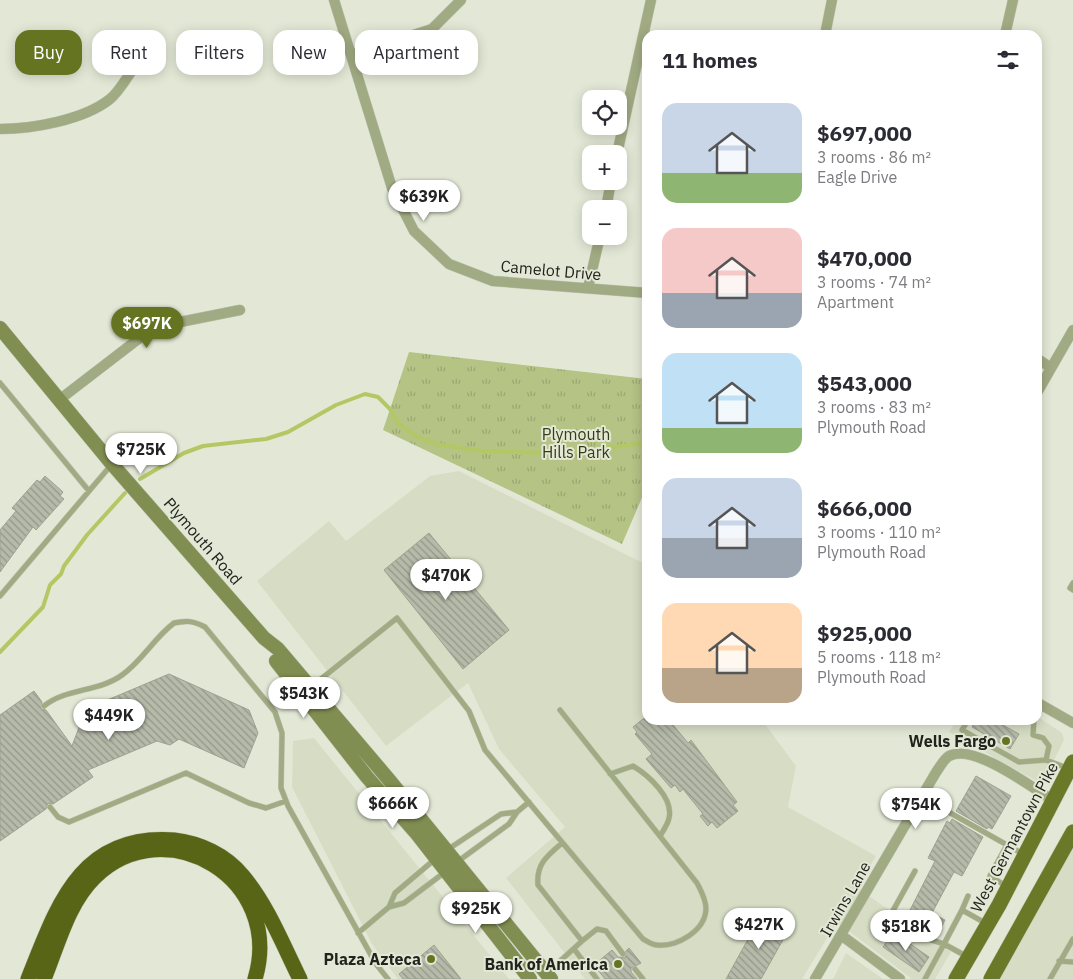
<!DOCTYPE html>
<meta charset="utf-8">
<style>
:root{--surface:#fff;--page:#f2f2f3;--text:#2b2b33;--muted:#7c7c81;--accent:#657421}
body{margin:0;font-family:"IBM Plex Sans",sans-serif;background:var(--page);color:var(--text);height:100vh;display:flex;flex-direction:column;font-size:19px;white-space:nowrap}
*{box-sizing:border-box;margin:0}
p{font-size:16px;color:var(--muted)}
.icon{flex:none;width:28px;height:28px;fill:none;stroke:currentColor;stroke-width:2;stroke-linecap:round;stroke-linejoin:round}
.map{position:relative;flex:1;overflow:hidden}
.details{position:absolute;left:642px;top:30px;width:400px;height:695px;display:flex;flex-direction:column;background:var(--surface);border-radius:15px;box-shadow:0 2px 12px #0003}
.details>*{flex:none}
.top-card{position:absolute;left:15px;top:30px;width:475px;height:45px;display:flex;gap:10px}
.controls{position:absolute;left:582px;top:90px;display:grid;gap:10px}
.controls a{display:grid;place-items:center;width:45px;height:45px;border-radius:10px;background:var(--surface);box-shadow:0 2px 12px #0003;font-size:25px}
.price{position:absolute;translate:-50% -42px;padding:0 11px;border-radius:18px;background:#fff;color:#222;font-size:16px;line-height:32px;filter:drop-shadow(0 1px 2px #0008)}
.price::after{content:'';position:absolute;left:50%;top:30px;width:15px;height:11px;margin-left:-8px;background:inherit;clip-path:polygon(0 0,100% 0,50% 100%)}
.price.active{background:var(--accent);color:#fff}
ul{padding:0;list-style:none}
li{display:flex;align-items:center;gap:15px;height:125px;padding:0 20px}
li span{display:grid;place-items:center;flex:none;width:140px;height:100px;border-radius:15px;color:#555}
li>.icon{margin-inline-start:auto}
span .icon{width:60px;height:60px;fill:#fffc;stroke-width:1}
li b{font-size:21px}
h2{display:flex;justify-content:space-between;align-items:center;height:60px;padding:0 20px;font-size:21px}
.pill{padding:0 18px;border-radius:15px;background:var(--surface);box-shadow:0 2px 12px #0003;font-size:18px;line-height:45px}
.pill.active{background:var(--accent);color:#fff}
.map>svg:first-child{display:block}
.built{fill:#d6ddc4}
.park{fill:url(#park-tufts)}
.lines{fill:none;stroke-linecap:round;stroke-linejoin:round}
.stream{stroke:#b3c765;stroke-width:4}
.building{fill:url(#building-back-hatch);stroke:#9da190}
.lane-casing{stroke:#c0c5b5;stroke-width:6}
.street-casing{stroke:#c0c5b5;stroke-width:11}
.secondary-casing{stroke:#c0c5b5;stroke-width:15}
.primary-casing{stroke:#c0c5b5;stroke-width:16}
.highway-casing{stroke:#c0c5b5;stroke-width:16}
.lane{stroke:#a1ab83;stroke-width:5}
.street{stroke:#a1ab83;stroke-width:10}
.secondary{stroke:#818e51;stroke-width:14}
.primary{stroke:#6a7927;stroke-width:15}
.highway{stroke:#586517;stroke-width:15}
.poi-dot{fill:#657421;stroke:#e3e8d6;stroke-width:2}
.labels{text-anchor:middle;stroke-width:4;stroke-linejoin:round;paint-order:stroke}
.street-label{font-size:16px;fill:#21231c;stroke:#e3e8d6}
.park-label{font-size:16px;fill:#353d14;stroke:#e3e8d6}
.poi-label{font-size:16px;font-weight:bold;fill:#21231c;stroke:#e3e8d6;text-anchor:end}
</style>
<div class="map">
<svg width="1073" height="979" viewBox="0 0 1073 979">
<defs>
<pattern id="park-tufts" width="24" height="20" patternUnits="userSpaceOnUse" patternTransform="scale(1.25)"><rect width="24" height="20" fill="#b5c385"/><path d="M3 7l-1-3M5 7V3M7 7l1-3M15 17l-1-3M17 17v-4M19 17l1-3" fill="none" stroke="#9ba772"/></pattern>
<pattern id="building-back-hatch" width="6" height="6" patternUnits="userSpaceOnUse" patternTransform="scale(1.25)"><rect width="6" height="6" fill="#b5baa9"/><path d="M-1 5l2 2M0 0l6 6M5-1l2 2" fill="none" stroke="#939789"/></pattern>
</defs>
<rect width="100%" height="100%" fill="#e3e8d6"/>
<path class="built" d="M459,471l188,94 1,155h114l34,46 -8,41 88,49 -19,32 94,64 -16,27h-23l-75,-57 -35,57h-217l-79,-101 59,-51 -66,-78 -31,-66 -82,63 -129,-165 72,-60 17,20 84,-65z
M1038,717l24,16 2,7 -22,44 -93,-52 8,-12h81z
M314,738l195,241h-111l-26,-35 -80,-157 1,-46z
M1073,832v147h-82z
M846,953l37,26h-50z"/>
<path class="park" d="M409,352l238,27v107l-25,58 -239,-114z"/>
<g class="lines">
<path class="stream" d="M140,479l44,-26 19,-7 63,-7 22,-7 48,-27 29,-11 13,3 12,12 9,15 15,11 22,9 45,7 68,2 39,-2 60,-9
M0,652l43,-45 7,-22 11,-11 3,-8 23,-31 38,-42"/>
</g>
<path class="building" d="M45,476l18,16 -3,4 4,3 -28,31 -3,-3 -33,45v-42l16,-19 -4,-3 25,-28 3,2z
M429,533l80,97 -46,39 -79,-99z
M169,674l80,36 9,23 -14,35 -65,-29 -9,6 -13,-4 -69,29 5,7 -40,27 -5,-1 -2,6 -46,32v-126l34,-24 8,11 -1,7 5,1 26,36 14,-37z
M648,715v5h21l19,23 3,-3 46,62 -4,3 5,6 -21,17 -5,-6 -4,4 -8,-10 3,-2 -20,-25 -3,3 -5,-7 -4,3 -25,-29 6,-5 -17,-20 2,-2 -4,-5z
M976,720h18l25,14 -9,15 -38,-22z
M976,776l35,20 -19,33 -4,-2 -1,2 -31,-18z
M952,819l31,18 -21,39 -8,-4 -22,41 13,7 -6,12 -31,-18 27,-53 -7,-3 19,-37 3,2z
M762,914l27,15 -28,50h-35z
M893,932l36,25 -10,15 -36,-25z
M434,945l27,34h-58l-4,-5z
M629,948l12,15 -10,5v4l6,7h-32l-11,-14 18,-15 6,7 7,1 1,-7z"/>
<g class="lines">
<g class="lane-casing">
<path id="lane" d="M0,383l89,108
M1073,583l-3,5 3,2
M0,596l112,-132
M311,687l86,-69 72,93 16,39 158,189c4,2 9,6 14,6 20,2 48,-14 49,-36 0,-10 -5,-18 -9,-26l-137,-173
M44,706c22,-18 55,-14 78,-31 20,-14 32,-37 52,-52 12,-3 20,-2 31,4l70,85 7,21 -1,55 7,18 88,158 12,15
M1038,714l5,-8
M968,720l-6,10 57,32 27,-2
M1034,720l-1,15 10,3 6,8 -3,14 21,8
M610,774l23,-8c15,9 41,32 36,52 -1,6 -6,13 -9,18
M922,797l101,57
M50,807l8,10 11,5 117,-49 63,30 17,5 20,-7
M447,850l54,-36 16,-2
M457,862l52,-38 8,-12 12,-10
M915,871l-25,45 35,22 19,6 -19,35
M1006,886l-16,-10 17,-31
M389,907l6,-14 39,-33
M962,910l6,-14
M358,933l31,-26 15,-4 41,-31
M582,941l15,-12 9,2 17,23
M574,949l23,30
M966,956l-22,-12 18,-34 25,14
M1059,961l14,1
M635,969l8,10
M547,973l35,-32 -44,-56c-2,-21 9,-29 24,-42
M1050,979l23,-40"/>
</g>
<g class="street-casing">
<path id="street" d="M334,0l58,188 22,43 35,33 44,17 155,12
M825,35l7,-35
M1005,35l8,-35
M351,55l81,-26 29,-29
M0,129c32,0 84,-9 110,-30 11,-9 19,-26 28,-37
M617,154l34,-154
M606,209l5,-28
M588,288l12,-52
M1038,359l13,9
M1038,391l35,-61
M59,400l91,-70 20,-6 70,-14
M1038,703l35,20
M841,935l59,44
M815,979l120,-205c4,-6 9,-15 14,-18 25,-13 82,31 105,45"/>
</g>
<g class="secondary-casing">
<path id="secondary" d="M0,328l112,136 152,174 14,11 112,132 161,198
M276,661l91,116 50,57 113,145"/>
</g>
<g class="primary-casing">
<path id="primary" d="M956,979l43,-74 74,-143
M991,979l82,-147"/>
</g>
<g class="highway-casing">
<path id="highway" d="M28,979c29,-72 51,-146 146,-139 26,3 52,15 69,36 25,30 40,69 57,103
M44,979c14,-34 24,-76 51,-102 71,-69 190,2 160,102"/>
</g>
<use href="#lane" class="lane"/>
<use href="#street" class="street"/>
<use href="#secondary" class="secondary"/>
<use href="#primary" class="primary"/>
<use href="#highway" class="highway"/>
</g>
<g class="poi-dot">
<circle cx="1006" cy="741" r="5"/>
<circle cx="431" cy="959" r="5"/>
<circle cx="618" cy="964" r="5"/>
</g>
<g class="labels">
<g class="street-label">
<text transform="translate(551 270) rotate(5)" y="6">Camelot Drive</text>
<text transform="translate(203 541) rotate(49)" y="6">Plymouth Road</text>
<text transform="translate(1014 837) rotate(-62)" y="6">West Germantown Pike</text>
<text transform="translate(845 899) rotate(-60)" y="6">Irwins Lane</text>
</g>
<g class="park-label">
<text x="576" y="440">Plymouth<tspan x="576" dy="18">Hills Park</tspan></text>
</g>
<g class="poi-label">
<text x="996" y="747">Wells Fargo</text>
<text x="421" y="965">Plaza Azteca</text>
<text x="608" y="970">Bank of America</text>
</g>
</g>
</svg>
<div class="controls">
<a><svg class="icon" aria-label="locate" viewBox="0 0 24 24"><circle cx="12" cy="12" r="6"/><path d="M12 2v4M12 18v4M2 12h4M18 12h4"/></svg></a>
<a>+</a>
<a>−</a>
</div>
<b class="price" style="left:424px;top:222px">$639K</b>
<b class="price active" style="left:147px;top:349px">$697K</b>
<b class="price" style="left:141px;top:475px">$725K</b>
<b class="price" style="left:446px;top:601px">$470K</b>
<b class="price" style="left:304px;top:719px">$543K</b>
<b class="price" style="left:109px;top:741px">$449K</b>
<b class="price" style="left:393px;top:829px">$666K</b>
<b class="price" style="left:916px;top:830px">$754K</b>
<b class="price" style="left:476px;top:934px">$925K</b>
<b class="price" style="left:759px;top:950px">$427K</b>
<b class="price" style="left:906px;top:952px">$518K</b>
<div class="top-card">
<a class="pill active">Buy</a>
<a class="pill">Rent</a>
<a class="pill">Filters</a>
<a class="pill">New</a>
<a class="pill">Apartment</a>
</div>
<section class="details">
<h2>11 homes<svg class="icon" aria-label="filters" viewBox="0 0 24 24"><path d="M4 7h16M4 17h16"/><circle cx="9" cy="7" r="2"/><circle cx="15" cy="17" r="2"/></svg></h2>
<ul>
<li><span style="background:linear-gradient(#c9d6e8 70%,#8fb573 0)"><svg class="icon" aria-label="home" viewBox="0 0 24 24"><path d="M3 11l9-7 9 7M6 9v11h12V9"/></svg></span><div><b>$697,000</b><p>3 rooms · 86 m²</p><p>Eagle Drive</p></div></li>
<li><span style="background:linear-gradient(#f6c9c9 65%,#9aa5b1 0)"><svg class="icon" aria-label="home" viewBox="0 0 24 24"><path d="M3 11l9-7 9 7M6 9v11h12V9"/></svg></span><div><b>$470,000</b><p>3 rooms · 74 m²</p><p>Apartment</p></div></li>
<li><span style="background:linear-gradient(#bfe0f5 75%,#8fb573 0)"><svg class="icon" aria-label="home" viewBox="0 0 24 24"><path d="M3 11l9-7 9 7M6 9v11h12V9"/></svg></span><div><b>$543,000</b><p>3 rooms · 83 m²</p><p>Plymouth Road</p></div></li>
<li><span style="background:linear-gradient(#c9d6e8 60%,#9aa5b1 0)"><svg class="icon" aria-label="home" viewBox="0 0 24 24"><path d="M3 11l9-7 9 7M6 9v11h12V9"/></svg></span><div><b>$666,000</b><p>3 rooms · 110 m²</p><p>Plymouth Road</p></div></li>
<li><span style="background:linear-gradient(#ffd9b3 65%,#b9a48a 0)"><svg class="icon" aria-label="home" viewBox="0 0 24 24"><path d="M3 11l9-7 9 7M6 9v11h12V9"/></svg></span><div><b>$925,000</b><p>5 rooms · 118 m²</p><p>Plymouth Road</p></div></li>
</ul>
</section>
</div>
